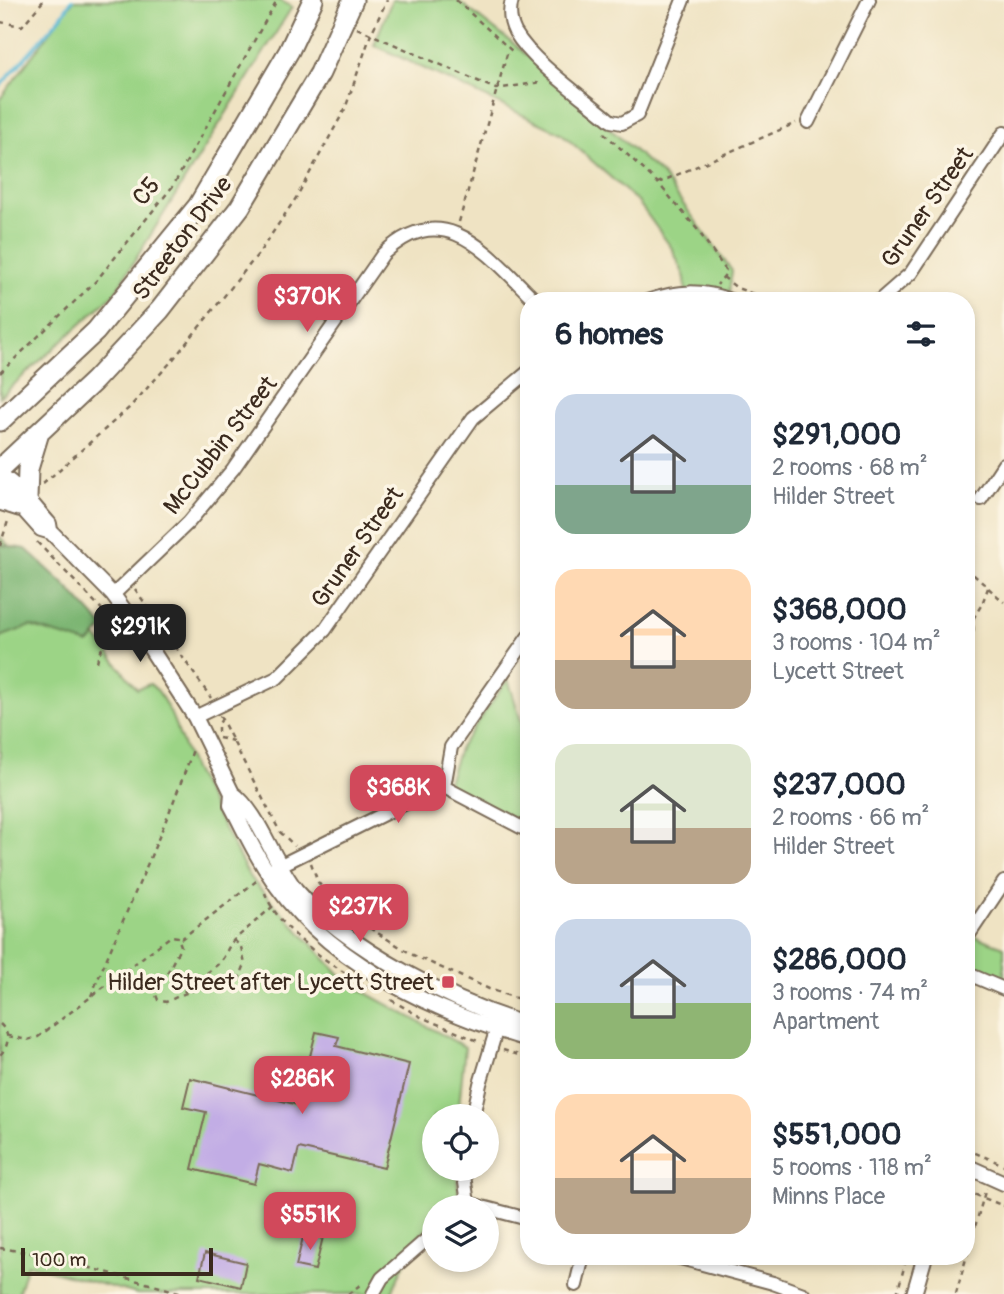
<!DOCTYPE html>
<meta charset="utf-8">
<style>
:root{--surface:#fff;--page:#f2f2f3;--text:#1f2937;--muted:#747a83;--accent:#d1495b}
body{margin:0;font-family:Pangolin,sans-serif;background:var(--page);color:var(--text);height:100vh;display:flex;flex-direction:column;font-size:26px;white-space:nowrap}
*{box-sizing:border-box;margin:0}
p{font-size:23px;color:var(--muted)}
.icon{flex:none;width:38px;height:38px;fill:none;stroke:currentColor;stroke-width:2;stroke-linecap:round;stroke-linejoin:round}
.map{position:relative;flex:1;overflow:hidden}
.side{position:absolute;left:520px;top:292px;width:455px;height:973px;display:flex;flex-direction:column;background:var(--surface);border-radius:28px;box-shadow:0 4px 10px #0003}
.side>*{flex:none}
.controls{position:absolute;left:422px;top:1104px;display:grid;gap:14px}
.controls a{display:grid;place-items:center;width:77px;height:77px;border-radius:50%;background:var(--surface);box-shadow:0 4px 10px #0003;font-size:35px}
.scale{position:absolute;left:21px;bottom:18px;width:192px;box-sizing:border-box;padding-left:7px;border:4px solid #3b2a1e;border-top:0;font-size:19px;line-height:24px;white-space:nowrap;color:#3b2a1e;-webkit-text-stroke:5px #fcf5e5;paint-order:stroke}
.price{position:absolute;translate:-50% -60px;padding:0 16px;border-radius:14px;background:var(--accent);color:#fff;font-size:23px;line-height:46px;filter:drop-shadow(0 2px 4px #0008)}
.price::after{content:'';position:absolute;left:50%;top:42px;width:21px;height:16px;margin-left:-10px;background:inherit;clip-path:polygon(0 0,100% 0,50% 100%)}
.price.on{background:#222;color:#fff}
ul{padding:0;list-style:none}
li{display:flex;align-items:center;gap:21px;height:175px;padding:0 35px}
li span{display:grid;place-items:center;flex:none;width:196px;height:140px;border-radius:21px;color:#555}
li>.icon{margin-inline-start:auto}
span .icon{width:84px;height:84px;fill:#fffc;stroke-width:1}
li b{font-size:30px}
h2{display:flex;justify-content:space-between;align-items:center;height:84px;padding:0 35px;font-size:30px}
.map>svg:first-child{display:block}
.green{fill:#9cd486;stroke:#6c7f52;stroke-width:2}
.forest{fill:#7db673;stroke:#5c7048;stroke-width:2}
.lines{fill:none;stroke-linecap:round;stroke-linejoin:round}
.stream{stroke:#59b8d7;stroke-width:3.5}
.building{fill:#c2ade5}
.minor-casing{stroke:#7a6b58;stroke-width:16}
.tertiary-casing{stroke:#7a6b58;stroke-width:18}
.primary-casing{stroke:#7a6b58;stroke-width:23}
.path{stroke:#7a6b58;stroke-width:2.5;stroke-dasharray:5 5;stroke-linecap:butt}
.minor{stroke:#fff;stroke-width:12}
.tertiary{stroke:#fff;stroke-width:14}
.primary{stroke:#fff;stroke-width:19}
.poi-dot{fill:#d1495b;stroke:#fcf5e5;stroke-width:2.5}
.labels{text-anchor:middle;stroke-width:7;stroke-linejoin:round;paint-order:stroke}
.street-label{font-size:24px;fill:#3b2a1e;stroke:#fcf5e5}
.poi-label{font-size:24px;fill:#3b2a1e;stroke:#fcf5e5;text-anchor:end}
</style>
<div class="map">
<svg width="1004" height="1294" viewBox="0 0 1004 1294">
<rect width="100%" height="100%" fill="#fcf5e5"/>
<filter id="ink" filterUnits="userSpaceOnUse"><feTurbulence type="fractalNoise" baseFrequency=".0143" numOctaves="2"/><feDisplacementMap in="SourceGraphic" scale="14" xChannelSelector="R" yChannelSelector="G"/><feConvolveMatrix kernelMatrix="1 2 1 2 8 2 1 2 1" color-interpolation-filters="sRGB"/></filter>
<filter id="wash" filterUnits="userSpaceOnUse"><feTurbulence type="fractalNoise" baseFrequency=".00686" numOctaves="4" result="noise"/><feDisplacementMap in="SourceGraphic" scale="28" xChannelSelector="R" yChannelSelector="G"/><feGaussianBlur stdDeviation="1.57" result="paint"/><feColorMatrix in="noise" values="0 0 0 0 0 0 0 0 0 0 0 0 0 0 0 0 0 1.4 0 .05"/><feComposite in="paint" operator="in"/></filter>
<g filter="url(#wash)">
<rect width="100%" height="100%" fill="#efe3c3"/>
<path class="green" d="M74,0h205l13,7 -178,287 -114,103v-298z
M392,0h65l59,46 146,129 70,96 -4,30h-42l-1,-23 -12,-28 -35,-48 -77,-69 -187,-88z
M0,537l76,74 61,78 13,-5 8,7 12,21 23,57 57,109 93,100 -2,1 124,68 -7,69h-24v53h22l3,28 -11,10 -14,1v14l-19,18 -24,54h-254l-110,-30 -9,30h-18z
M508,679l20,64v82l-81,-40 12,-36z
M966,933l38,14v38l-38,-16z"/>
<path class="forest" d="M0,545l26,4 39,36 39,42 -15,17 -59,-18 -30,11z"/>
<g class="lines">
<path class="stream" d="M0,86l61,-69 11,-17"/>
</g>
<g id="blocks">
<path class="building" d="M316,1032l23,5 -3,9 73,18 -25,104 -85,-20 -6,25 -34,-9 -5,20 -62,-15 14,-57 -23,-5 7,-29 108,27z
M304,1233l19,4 -8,33 -19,-4z
M205,1253l41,10 -5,24 -42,-10z"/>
</g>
</g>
<g filter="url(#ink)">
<use href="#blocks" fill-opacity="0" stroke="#7a6b58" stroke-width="2"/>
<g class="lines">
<g class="minor-casing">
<path id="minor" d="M512,0c-3,10 -2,22 3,32 18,31 68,65 96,89l11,2 15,-8 46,-115
M808,122l61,-122
M647,301c32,-11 54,-12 86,0
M879,301l32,-28 93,-140
M981,499l23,-35
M113,595l76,-73 44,-53 150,-215c63,-60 108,4 153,47
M966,630l1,-1
M195,717l82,-39 48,-48 148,-212 55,-46
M444,787l7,-40 77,-110
M273,869l155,-77 16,-5 84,44
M966,939l38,-57
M966,973l38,16
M473,1116l7,-32 19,-63
M463,1169l5,34 17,5
M486,1208l42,11
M673,1256l100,27 30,11
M576,1285l7,-29
M373,1294l9,-16 52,-45"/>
</g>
<g class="tertiary-casing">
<path id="tertiary" d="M0,475c20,12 34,32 49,49l1,6
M0,483l41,46 10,3 62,63 25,34 57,88 37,76c27,19 41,69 64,97 51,59 158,113 232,135
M232,793l-1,12c12,22 22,45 36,66 54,89 165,140 261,168
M966,1166l38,17
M914,1294l11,-38"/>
</g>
<g class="primary-casing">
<path id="primary" d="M0,421l96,-90 102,-125 91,-155 24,-51
M0,469l94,-88 66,-71 80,-103 80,-134 33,-73
M27,499l1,-30 10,-33
M0,500l19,6"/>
</g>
<path class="path" d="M456,0l57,52
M0,22l22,4 22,-26
M357,28l139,61 47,-7
M604,133l54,50 39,46 30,43 -10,13
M658,183l138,-60
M459,222l50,-175
M723,277l14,11 36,13
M858,301l10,-4
M0,373l96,-92 77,-95 104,-186
M43,484l86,-76 42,-46 88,-109 37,-55 49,-89 26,-75 16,-34
M37,542l78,81
M0,546l9,-28
M966,568l38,34
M135,589l76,109
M973,619l9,-15 6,-16
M97,662l2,-9 20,-30
M220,716l60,116 15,14
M218,732v-7l4,-6
M219,738l14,3
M311,863l7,19 11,15 31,25 53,33 76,34 39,13
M265,893c15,40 69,74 105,95
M181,939l78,-60
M234,940l7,7 4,17 -6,15 -18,11 -22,-2 -18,7c11,-13 25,-20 37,-31 8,-7 9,-17 16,-24l37,-32 5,-5
M91,996c34,-83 73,-164 103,-249
M391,1000l30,17 59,25
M0,1024c10,9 10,21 0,31
M8,1036l19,4 11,-3 133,-101 7,1 3,9 -25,49 2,5 8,2 15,-7
M503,1050l25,8
M966,1149l38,16
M966,1191l38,15
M0,1248l43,7 143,39
M348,1294l16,-12
M897,1294l10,-38
M956,1294l30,-106"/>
<use href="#minor" class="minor"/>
<use href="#tertiary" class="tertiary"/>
<use href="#primary" class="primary"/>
</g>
</g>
<rect class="poi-dot" x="441" y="975" width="14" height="14" rx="3.5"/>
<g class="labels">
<g class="street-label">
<text transform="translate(146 191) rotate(-52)" y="8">C5</text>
<text transform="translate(927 207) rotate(-55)" y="8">Gruner Street</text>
<text transform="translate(182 238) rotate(-53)" y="8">Streeton Drive</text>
<text transform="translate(220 445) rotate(-52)" y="8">McCubbin Street</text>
<text transform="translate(357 547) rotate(-55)" y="8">Gruner Street</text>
</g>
<g class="poi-label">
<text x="434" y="990">Hilder Street after Lycett Street</text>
</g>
</g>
</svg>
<div class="controls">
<a><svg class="icon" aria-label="locate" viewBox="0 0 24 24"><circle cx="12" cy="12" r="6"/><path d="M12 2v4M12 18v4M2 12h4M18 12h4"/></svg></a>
<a><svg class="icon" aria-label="layers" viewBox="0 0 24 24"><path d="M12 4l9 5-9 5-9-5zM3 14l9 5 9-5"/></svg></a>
</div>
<div class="scale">100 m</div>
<b class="price" style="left:307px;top:334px">$370K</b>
<b class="price on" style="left:140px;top:664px">$291K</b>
<b class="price" style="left:398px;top:825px">$368K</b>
<b class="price" style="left:360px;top:944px">$237K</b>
<b class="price" style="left:302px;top:1116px">$286K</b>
<b class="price" style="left:310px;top:1252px">$551K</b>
<section class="side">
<h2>6 homes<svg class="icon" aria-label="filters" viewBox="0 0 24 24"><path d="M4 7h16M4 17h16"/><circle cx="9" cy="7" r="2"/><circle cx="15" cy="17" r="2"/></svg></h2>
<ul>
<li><span style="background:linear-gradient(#c9d6e8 65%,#7fa58c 0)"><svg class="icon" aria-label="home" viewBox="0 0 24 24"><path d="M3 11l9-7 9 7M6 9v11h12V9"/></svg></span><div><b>$291,000</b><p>2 rooms · 68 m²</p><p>Hilder Street</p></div></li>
<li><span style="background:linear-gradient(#ffd9b3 65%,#b9a48a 0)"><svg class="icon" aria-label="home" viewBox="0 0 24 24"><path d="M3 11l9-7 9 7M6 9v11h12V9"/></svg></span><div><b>$368,000</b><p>3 rooms · 104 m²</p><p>Lycett Street</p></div></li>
<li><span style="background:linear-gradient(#dfe7d0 60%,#b9a48a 0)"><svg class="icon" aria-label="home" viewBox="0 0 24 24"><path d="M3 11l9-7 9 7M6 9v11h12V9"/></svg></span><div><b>$237,000</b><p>2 rooms · 66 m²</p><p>Hilder Street</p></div></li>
<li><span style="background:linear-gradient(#c9d6e8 60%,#8fb573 0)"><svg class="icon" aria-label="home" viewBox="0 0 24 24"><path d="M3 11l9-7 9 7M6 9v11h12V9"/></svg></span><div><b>$286,000</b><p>3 rooms · 74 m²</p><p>Apartment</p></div></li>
<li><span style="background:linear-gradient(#ffd9b3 60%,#b9a48a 0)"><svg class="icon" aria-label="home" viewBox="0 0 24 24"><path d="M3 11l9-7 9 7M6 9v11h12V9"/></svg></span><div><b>$551,000</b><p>5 rooms · 118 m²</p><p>Minns Place</p></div></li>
</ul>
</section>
</div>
